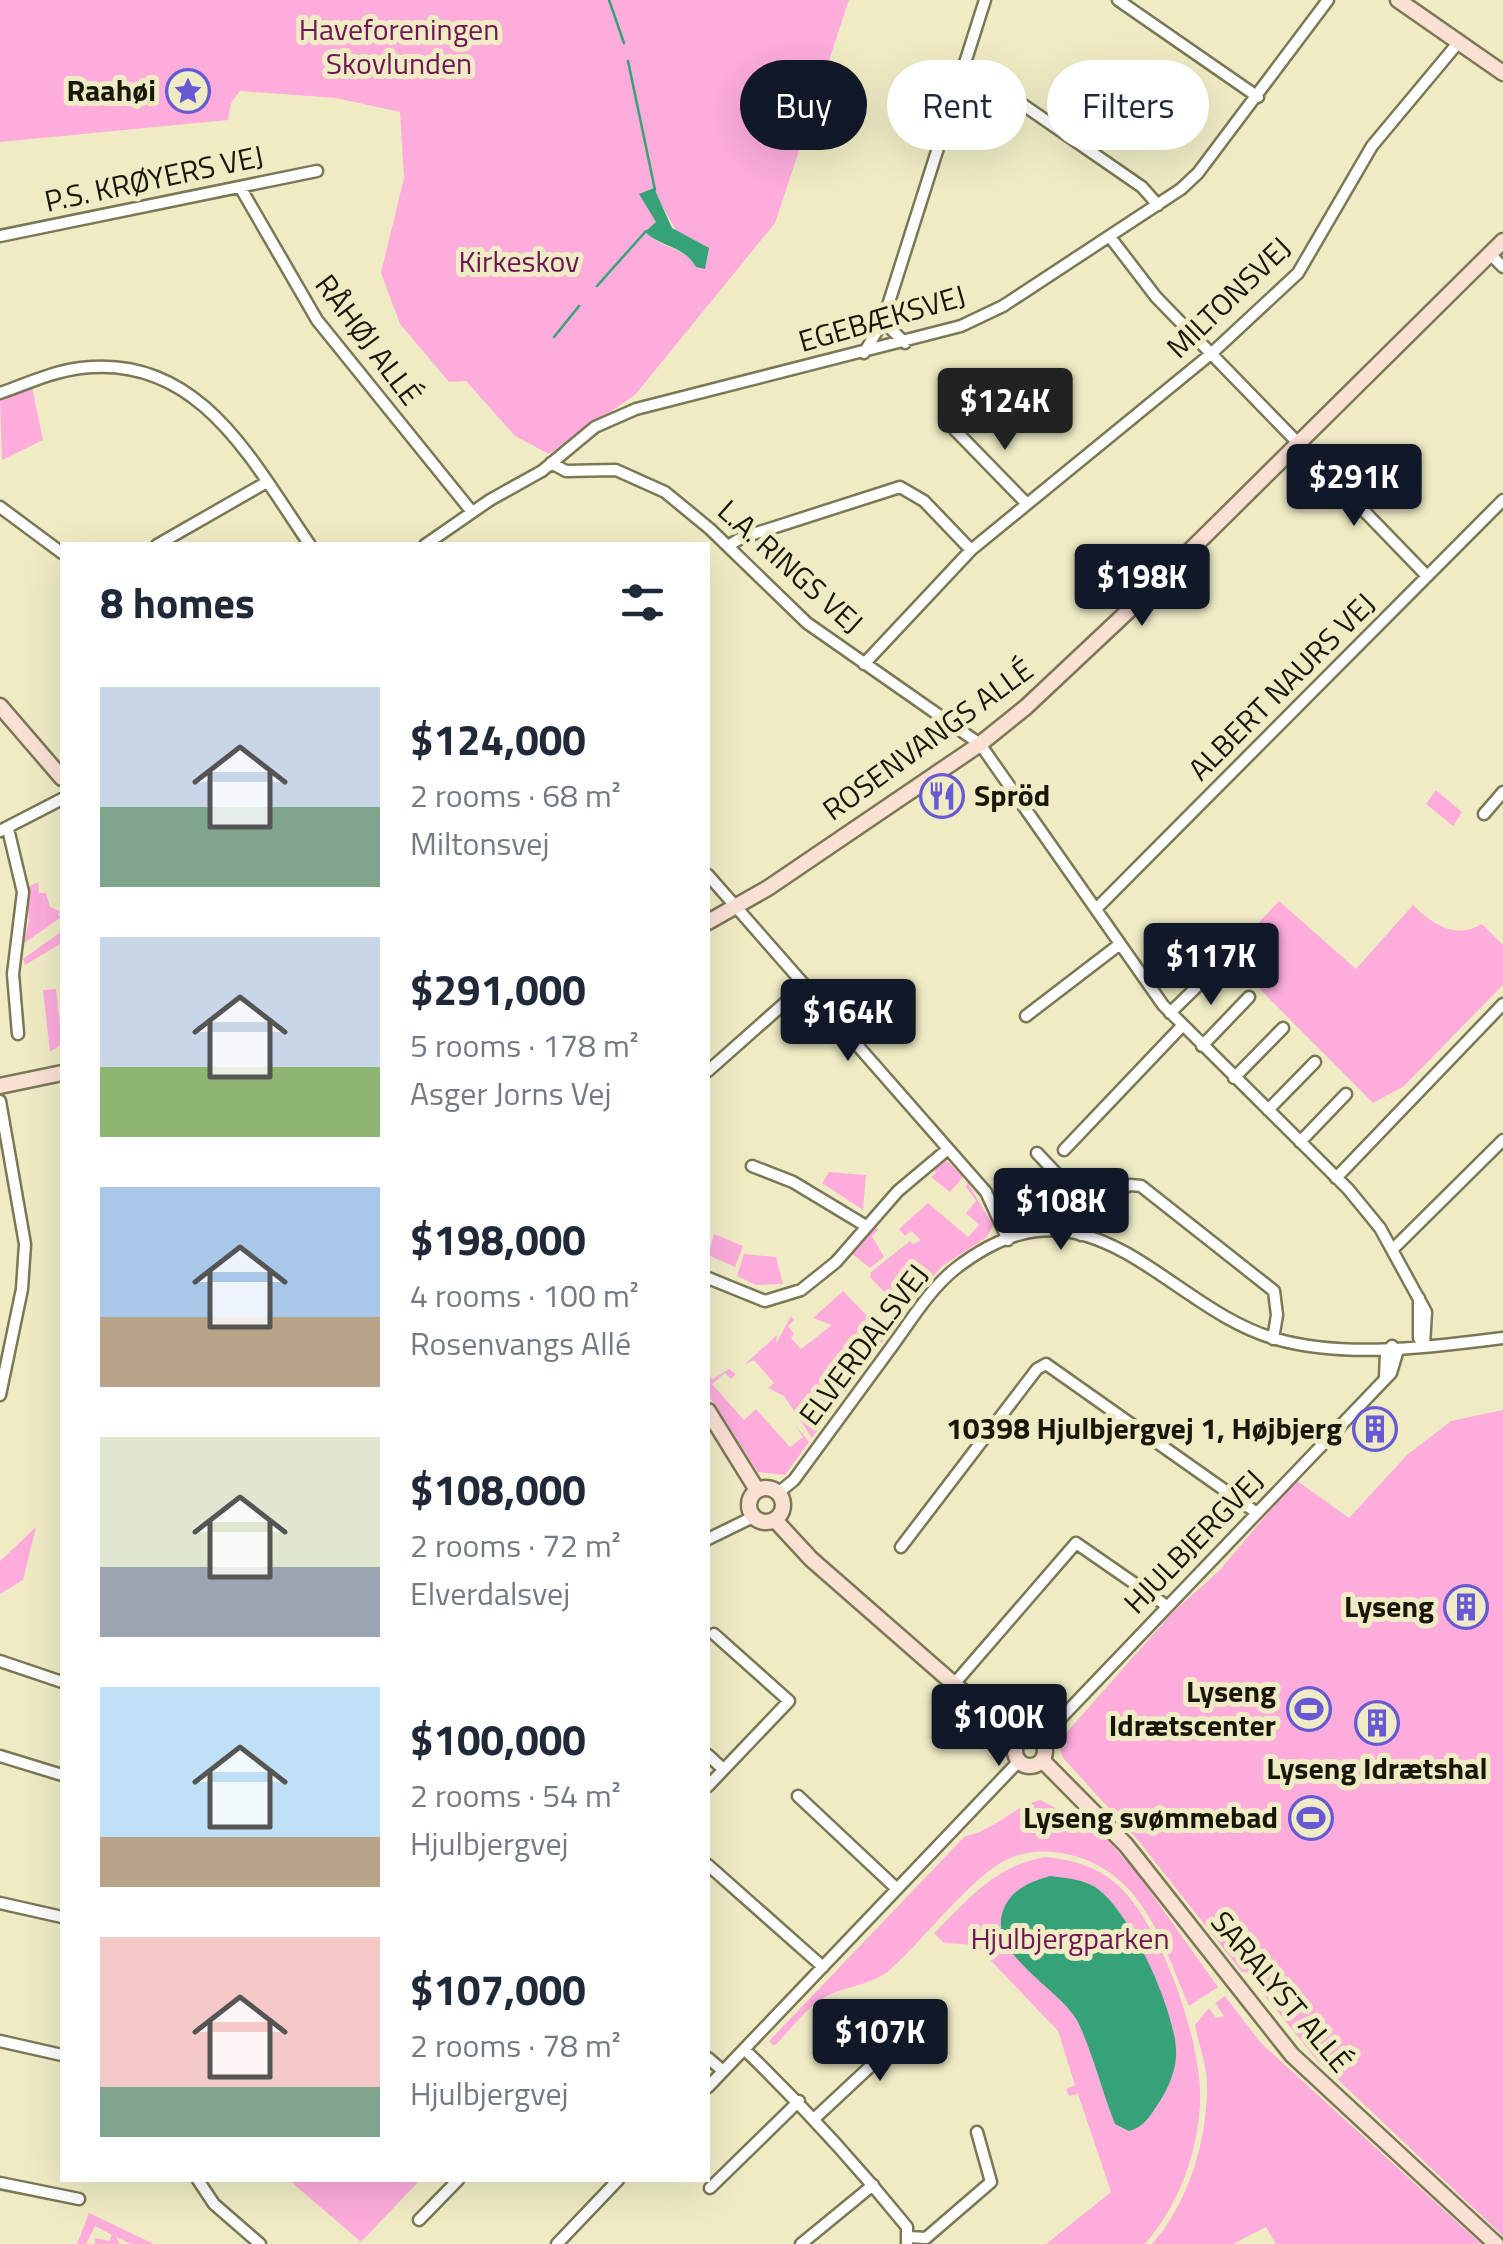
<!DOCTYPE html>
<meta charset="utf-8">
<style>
:root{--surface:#fff;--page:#f2f2f3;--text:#1f2937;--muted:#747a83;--accent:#111827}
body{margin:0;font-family:"Titillium Web",sans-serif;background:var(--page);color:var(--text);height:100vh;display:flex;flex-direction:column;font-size:38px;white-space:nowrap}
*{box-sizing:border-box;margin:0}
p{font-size:32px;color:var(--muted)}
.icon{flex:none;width:55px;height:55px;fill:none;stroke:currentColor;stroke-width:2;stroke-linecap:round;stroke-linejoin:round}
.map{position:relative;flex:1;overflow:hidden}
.details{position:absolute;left:60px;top:542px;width:650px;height:1640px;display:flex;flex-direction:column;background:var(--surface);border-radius:0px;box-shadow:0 10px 40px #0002}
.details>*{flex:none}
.banner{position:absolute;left:740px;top:60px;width:612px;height:90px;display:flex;gap:20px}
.price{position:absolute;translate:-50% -85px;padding:0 22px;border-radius:10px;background:var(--accent);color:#fff;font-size:32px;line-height:65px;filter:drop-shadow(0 2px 5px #0008)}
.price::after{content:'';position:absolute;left:50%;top:60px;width:30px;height:22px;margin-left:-15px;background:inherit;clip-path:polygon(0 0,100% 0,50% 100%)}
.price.on{background:#222;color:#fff}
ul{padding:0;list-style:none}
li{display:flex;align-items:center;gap:30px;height:250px;padding:0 40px}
li span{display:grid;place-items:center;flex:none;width:280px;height:200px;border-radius:0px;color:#555}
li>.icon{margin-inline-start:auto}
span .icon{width:120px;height:120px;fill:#fffc;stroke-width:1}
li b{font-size:42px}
h2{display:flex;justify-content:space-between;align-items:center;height:120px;padding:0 40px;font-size:42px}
.tag{padding:0 35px;border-radius:45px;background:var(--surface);box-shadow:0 10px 40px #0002;font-size:35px;line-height:90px}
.tag.on{background:var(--accent);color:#fff}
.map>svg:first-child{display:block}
.green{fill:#fdacdc;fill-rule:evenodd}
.water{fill:#36a278}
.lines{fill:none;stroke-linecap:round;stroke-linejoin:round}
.stream{stroke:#36a278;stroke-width:2.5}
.street-casing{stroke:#7b7855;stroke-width:15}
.secondary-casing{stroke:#7b7855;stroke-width:19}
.street{stroke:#fff;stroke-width:10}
.secondary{stroke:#fbe0d4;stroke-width:14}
.labels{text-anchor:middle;stroke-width:10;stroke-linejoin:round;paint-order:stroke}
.park-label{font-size:30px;fill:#701555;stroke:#efecc5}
.poi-label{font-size:30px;font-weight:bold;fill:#181709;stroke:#efecc5;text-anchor:end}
.street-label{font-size:30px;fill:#181709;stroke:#efecc5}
</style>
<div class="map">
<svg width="1503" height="2244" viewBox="0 0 1503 2244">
<rect width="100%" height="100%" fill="#efecc5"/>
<path class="green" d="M0,0h849l-74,223 -140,172 -86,59 -34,-18 -49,-55 -17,1 -49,-58 -19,-51 23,-95 -4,-66 -64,-14 -96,-7 -9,12 -3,17 -228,22zM659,200l37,67c-13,-21 -32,-17 -48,-33l8,-12 -5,-12z
M32,387l11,53 -41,20 -2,-62z
M1436,790l26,22 -9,14 -27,-22z
M38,882l1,11h7l4,14 12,5v5l-4,-5 2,6 -37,26 6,-23 -3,-33z
M1279,901l77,68 57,-64c19,19 42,35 69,19l21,21v40l-99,101 -31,17 -146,-147z
M62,931v12l-37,22 -2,-6z
M56,989l6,55 -12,8 -7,-62z
M945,1159l18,18 -13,15 -19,-15 5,-4 -3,-5z
M829,1172l37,3 -3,35 -41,-27z
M967,1182l26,43 -6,12 -46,30 -39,48 -18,-15 4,-4 -18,-19 1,-5 39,-31 3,3 8,-4 -10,-9 -6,5 -6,-7 29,-26 40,34 11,-12 -13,-12 10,-12 -10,-14z
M875,1226l3,4 -6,6 12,21 -14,11 -18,-14z
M714,1234l29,12 -8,21 -27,-12z
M744,1254l32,3 7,27 -27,1 -19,-9z
M843,1291l36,37 12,-12 -10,-13 19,15 -59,80 -7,-5 -6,7 7,6 -23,32 -28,-42 -16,-8 6,-5 -20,-23 -10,5 33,-30 -1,9 15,-28 3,4 -6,6 6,8 -3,4 10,11 31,-24 -19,-7z
M729,1369l7,5 -5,5 -6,-6 -13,11 32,36 12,-11 34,38 13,-10 -9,-14 15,19 -24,33 -27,-3 -50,-77v-19l5,3z
M1503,1410v826l-187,-177 -56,-69 10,-15 -28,-3 -105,-133 -74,-81 -5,-16 116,-131 45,-40 77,-91 53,38 58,-63 44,-34z
M36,1527l-13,53 -23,14v-33z
M1040,1800l59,30 40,46 79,111 -29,19c-26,-61 -44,-129 -114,-150 -22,-6 -45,-7 -67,3 -35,16 -85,81 -116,109 -18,17 -48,18 -69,30 -18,11 -34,34 -49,48l-5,-5 196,-205c30,-5 46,-29 75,-36z
M1045,1857c30,3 55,10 77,32 41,42 81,155 78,214 -2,51 -22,103 -55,141h-99l65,-52 -33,-98 -9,2 -3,-7 9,-4 -17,-54 -82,-86 -32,-2 -10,-10c37,-36 59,-66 111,-76z
M1225,1996l36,47 220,201h-205l-10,-17 -33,17h-81c37,-42 55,-103 55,-158 0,-21 -8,-40 -12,-61l14,-17 7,10 8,-2 -9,-13z
M289,2180h131l-59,62z
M89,2213l65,31h-23l-15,-7 4,7h-25v-6l14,3 3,-6 -17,-9 -9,18h-9z"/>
<path class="water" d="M654,188l18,40 37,20 -4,21 -9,-2c-13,-22 -34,-19 -51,-35l11,-10 -17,-28z
M1050,1876c16,2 31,3 45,11 35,22 84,130 81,170 -1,17 -10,36 -20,50 -7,11 -14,21 -27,24l-14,-7c-13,-33 -22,-70 -37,-102 -18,-35 -98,-70 -72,-118 10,-17 27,-23 44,-28z"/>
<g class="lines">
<path class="stream" d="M609,0l15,43
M628,61l27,129
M597,286l49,-55
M554,337l25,-31"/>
<g class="street-casing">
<path id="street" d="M1118,0l140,97
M964,64l178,123 16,18
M240,187l77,133 155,192
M0,236l317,-65
M1110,237l46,60 142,146
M1490,254l13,13
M883,321l22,22
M864,353l19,-32 102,-321
M0,393c26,-9 54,-22 81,-25 119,-15 172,95 229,177
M955,430l72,74
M1309,454l118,122
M551,463l15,8 50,-1 49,22 45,37 97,94 173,121 183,261 185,184 32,39 46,84 -2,33
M0,507l62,46
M157,545l110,-63
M425,545l65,-45 52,-29 53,-44 41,-18 325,-83 42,-20 178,-117 17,-16 130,-173
M728,546l13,-8 159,-51 24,14 47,49
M864,664l107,-114 241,-197 86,-80 74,-127 86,-103
M1484,814l19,-22
M8,829l15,63 -10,82 5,60
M0,831l62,-32
M708,875l278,317 22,48
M1096,909l407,-409
M1170,1013l49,-48
M1026,1016l94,-72
M1202,1046l47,-49
M708,1071l97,-86
M1234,1078l49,-50
M0,1101l25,143 -3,45 -22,106
M1268,1110l47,-48
M1300,1142l46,-48
M1064,1150l118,-124
M1037,1153l33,35 -10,45
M752,1166l41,16 73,44
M1336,1178l167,-174
M1081,1235l14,-34 35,-16 11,1 133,105 3,24 -4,24
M1394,1248l109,-108
M708,1278l57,23 36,-11 35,-28 62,-71 50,-42
M1419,1298v40l5,7
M1385,1378l1,-26 6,-6
M778,1493l16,-13c33,-45 66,-90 99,-135 19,-26 37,-56 62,-76 136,-107 208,38 321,70 71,20 155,8 227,-1
M708,1539l45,-22
M901,1547l136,-178 9,-5 211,149
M0,1661l62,21
M954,1684l122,-141 91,63
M1040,1740l351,-367 6,-20 -5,-7
M708,1755l15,14
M0,1756l62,19
M708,1786l81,-85 -75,-67
M798,1796l99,93
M708,1865l115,102
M0,1903l62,14
M0,2041l62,14
M744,2049c58,56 112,115 163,178v17
M708,2058l15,13
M708,2087l311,-326
M814,2119l105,-98
M198,2180l16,24 46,40
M0,2183l79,16
M710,2188l89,-87
M419,2220l39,-40
M909,2237l17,1 65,-56 -14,-50
M557,2244l61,-64
M801,2244l72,-59"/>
</g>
<g class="secondary-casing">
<path id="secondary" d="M1398,0l105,73
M0,706l62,72
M708,922l60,-34 212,-144 46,-37 115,-108 362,-358
M0,1086l62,-13
M708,1411l49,79
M749 1505a17 17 0 1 1 34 0a17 17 0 1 1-34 0Z
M775,1520l36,39 208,182
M1015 1751a15 15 0 1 1 30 0a15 15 0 1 1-30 0Z
M1042,1760l84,85 166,210 204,189"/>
</g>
<use href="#street" class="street"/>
<use href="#secondary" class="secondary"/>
</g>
<defs>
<g id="sight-ring" transform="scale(2.25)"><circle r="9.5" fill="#efecc5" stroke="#6659d3" stroke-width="1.5"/><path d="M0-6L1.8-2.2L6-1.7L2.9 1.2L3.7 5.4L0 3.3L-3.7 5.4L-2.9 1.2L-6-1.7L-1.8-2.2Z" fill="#6659d3"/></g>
<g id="restaurant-ring" transform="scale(2.25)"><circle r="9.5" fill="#efecc5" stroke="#6659d3" stroke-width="1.5"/><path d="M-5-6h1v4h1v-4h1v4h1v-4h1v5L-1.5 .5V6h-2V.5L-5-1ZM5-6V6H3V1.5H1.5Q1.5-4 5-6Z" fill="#6659d3"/></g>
<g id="building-ring" transform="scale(2.25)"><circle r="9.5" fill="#efecc5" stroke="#6659d3" stroke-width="1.5"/><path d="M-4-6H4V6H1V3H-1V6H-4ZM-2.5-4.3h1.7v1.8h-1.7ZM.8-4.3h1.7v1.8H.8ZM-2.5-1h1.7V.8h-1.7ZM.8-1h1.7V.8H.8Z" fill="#6659d3"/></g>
<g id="stadium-ring" transform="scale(2.25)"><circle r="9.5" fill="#efecc5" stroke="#6659d3" stroke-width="1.5"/><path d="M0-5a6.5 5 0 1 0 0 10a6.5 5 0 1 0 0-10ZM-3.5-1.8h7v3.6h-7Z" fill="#6659d3"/></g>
</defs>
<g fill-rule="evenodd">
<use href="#sight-ring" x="188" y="91"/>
<use href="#restaurant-ring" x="942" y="796"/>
<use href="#building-ring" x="1375" y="1429"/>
<use href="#building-ring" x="1466" y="1607"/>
<use href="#stadium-ring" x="1309" y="1709"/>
<use href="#building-ring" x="1377" y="1723"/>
<use href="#stadium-ring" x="1311" y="1818"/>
</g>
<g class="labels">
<g class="park-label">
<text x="399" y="40">Haveforeningen<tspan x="399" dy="34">Skovlunden</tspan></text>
<text x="519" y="272">Kirkeskov</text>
<text x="1070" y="1949">Hjulbjergparken</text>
</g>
<g class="poi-label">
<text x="156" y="101">Raahøi</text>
<text x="974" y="806" text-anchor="start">Spröd</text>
<text x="1342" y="1439">10398 Hjulbjergvej 1, Højbjerg</text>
<text x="1434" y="1617">Lyseng</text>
<text x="1276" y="1702">Lyseng<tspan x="1276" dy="34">Idrætscenter</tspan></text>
<text x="1377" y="1779" text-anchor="middle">Lyseng Idrætshal</text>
<text x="1278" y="1828">Lyseng svømmebad</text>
</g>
<g class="street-label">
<text transform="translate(154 179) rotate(-12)" y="10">P.S. KRØYERS VEJ</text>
<text transform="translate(1229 298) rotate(-44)" y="10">MILTONSVEJ</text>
<text transform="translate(882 319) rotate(-16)" y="10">EGEBÆKSVEJ</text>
<text transform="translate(368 340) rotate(53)" y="10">RÅHØJ ALLÉ</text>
<text transform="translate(790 567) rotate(42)" y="10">L.A. RINGS VEJ</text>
<text transform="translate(1282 687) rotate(-45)" y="10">ALBERT NAURS VEJ</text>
<text transform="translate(928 740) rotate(-36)" y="10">ROSENVANGS ALLÉ</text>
<text transform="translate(864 1345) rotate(-53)" y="10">ELVERDALSVEJ</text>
<text transform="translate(1194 1542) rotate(-46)" y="10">HJULBJERGVEJ</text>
<text transform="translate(1281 1992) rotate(50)" y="10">SARALYST ALLÉ</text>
</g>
</g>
</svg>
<b class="price on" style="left:1005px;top:453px">$124K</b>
<b class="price" style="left:1354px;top:529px">$291K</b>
<b class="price" style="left:1142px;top:629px">$198K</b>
<b class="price" style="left:1211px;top:1008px">$117K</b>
<b class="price" style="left:848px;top:1064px">$164K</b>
<b class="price" style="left:1061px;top:1253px">$108K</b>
<b class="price" style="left:999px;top:1769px">$100K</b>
<b class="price" style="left:880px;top:2084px">$107K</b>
<div class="banner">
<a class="tag on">Buy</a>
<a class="tag">Rent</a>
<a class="tag">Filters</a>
</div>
<section class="details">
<h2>8 homes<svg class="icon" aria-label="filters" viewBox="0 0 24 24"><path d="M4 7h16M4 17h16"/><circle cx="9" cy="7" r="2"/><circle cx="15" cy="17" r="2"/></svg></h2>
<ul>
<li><span style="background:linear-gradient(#c9d6e8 60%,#7fa58c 0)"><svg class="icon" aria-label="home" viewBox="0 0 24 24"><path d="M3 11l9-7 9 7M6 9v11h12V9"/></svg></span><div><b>$124,000</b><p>2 rooms · 68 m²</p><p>Miltonsvej</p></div></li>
<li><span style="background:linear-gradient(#c9d6e8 65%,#8fb573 0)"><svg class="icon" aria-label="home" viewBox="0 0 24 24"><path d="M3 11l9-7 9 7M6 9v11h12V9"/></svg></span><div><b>$291,000</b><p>5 rooms · 178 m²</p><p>Asger Jorns Vej</p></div></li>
<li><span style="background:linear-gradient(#a9c7e8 65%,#b9a48a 0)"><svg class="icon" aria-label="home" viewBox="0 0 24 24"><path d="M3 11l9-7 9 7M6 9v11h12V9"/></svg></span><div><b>$198,000</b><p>4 rooms · 100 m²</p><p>Rosenvangs Allé</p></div></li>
<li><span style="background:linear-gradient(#dfe7d0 65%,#9aa5b1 0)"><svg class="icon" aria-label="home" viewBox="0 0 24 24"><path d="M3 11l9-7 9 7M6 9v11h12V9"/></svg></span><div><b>$108,000</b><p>2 rooms · 72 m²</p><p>Elverdalsvej</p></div></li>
<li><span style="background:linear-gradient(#bfe0f5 75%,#b9a48a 0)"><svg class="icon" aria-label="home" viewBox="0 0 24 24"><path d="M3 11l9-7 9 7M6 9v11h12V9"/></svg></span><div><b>$100,000</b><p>2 rooms · 54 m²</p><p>Hjulbjergvej</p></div></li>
<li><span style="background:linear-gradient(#f6c9c9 75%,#7fa58c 0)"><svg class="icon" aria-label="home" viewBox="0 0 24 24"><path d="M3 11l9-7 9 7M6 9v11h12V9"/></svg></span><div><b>$107,000</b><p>2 rooms · 78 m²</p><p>Hjulbjergvej</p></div></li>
</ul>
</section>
</div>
